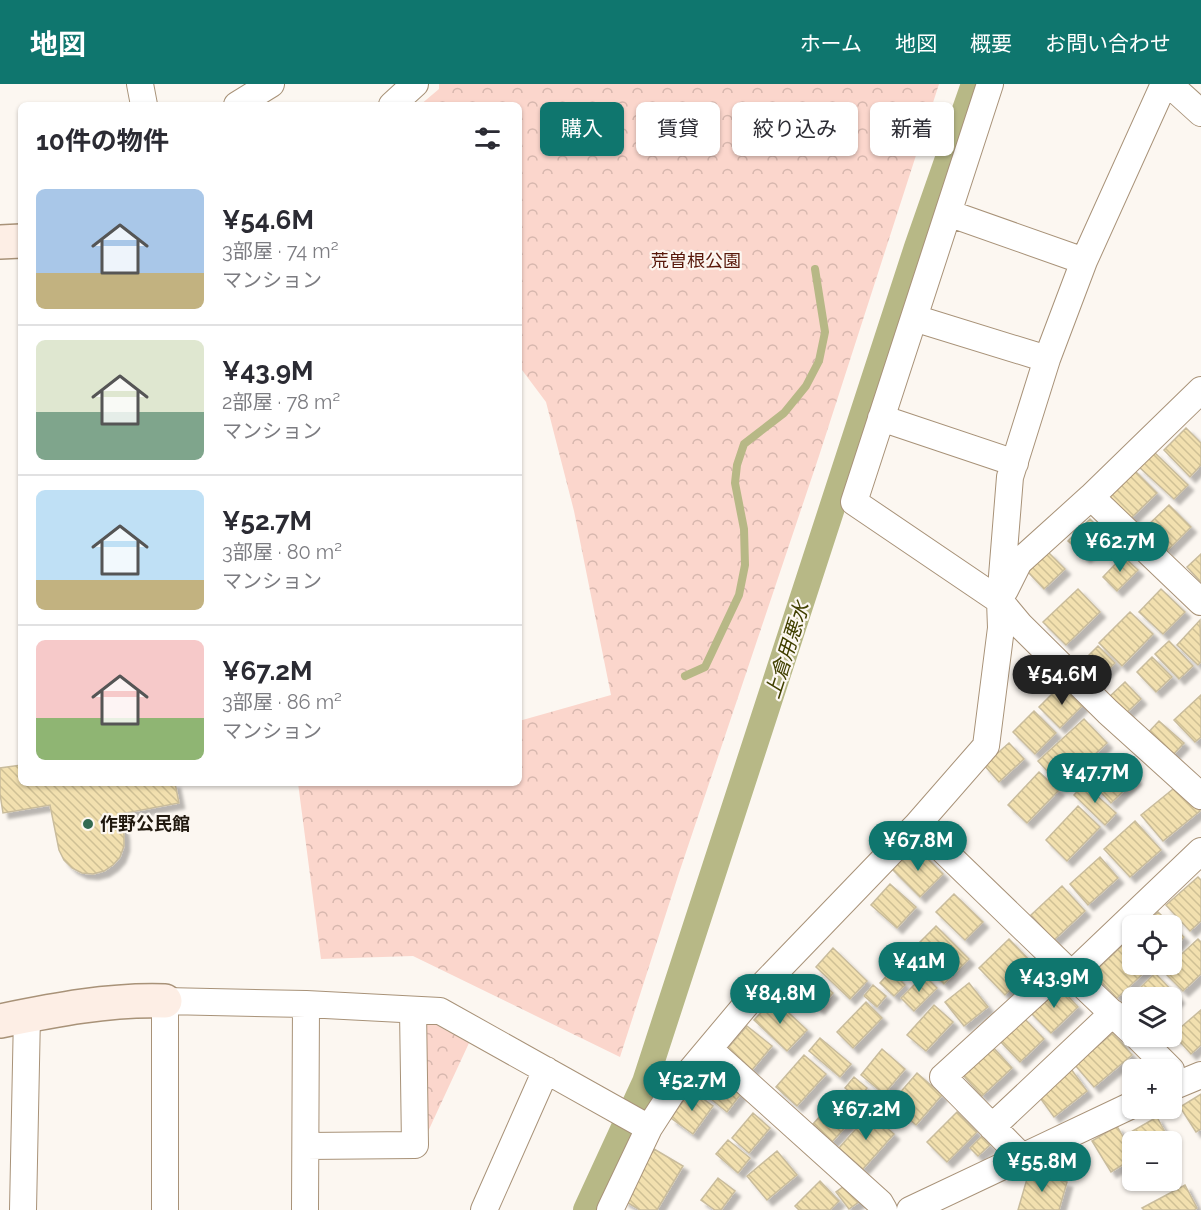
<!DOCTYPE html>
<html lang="ja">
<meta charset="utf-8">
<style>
:root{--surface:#fff;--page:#f7f7f7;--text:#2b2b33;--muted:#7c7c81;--line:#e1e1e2;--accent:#0f766e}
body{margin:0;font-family:Raleway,"Noto Sans JP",sans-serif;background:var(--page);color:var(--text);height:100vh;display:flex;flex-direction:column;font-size:22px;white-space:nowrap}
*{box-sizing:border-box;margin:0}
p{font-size:20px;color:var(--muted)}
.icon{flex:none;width:33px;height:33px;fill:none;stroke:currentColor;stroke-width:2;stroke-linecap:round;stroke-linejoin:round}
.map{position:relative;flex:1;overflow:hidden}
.details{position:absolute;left:18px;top:18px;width:504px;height:684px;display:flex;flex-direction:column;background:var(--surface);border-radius:9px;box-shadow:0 2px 4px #0004}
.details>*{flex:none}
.guide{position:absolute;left:540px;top:18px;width:570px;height:54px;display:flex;gap:12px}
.buttons{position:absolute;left:1122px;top:831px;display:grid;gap:12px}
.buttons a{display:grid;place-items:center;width:60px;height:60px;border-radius:9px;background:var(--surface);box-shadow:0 2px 4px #0004;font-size:30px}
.price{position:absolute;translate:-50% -51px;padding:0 14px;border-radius:21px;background:var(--accent);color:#fff;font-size:20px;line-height:39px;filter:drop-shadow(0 2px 3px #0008)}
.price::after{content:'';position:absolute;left:50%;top:36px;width:18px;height:14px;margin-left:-9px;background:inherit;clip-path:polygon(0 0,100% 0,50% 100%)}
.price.selected{background:#222;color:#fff}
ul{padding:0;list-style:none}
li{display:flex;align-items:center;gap:18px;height:150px;padding:0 18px}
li+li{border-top:2px solid var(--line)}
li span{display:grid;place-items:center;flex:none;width:168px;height:120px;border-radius:9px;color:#555}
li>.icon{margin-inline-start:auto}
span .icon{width:72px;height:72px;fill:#fffc;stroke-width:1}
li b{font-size:26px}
h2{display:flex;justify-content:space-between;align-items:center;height:72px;padding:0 18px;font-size:26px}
.tag{padding:0 21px;border-radius:9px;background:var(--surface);box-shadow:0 2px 4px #0004;font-size:21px;line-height:54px}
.tag.selected{background:var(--accent);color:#fff}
header{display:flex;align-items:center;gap:36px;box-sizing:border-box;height:84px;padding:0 30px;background:var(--accent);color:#fff}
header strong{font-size:28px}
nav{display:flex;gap:33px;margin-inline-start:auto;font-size:21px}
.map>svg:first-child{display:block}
.forest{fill:url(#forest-crowns)}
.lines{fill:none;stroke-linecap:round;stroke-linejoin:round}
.stream{stroke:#b7b886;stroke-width:8}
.canal{stroke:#b7b886;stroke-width:26}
.building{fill:url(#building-back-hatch);stroke:#c9bc9c;stroke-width:1.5;filter:url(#shadow)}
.street-casing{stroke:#a89278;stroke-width:28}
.secondary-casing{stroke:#a89278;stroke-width:36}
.street{stroke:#fff;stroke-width:26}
.secondary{stroke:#fdeee5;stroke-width:33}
.poi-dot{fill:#326a52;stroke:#fcf7f1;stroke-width:2}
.labels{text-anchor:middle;stroke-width:4.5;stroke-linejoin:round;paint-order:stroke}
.park-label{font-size:18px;fill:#58180a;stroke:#fcf7f1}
.poi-label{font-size:18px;font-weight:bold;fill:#21190f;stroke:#fcf7f1;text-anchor:start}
.water-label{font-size:20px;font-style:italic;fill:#414001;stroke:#fcf7f1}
</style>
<header>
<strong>地図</strong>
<nav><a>ホーム</a><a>地図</a><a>概要</a><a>お問い合わせ</a></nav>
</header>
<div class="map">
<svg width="1201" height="1126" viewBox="0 0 1201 1126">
<defs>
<pattern id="forest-crowns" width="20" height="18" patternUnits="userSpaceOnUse" patternTransform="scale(1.5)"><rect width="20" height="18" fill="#fbd6cc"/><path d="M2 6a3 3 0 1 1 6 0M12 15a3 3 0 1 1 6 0" fill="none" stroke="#d7b7ae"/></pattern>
<pattern id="building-back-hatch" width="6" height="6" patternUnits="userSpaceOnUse" patternTransform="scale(1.5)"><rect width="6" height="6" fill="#f2e0af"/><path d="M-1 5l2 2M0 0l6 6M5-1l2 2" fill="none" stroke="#cfc095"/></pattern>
<filter id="shadow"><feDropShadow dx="5.5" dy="5.5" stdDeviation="1.5" flood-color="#0004"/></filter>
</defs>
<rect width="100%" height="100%" fill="#fcf7f1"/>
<path class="forest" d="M439,0h500l-120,372 -140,417 -59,184 -207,-101 -92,3 -23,-176h221v-62l92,-26 -37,-184 -28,-109 -27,-36v-261h-99l19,-16z
M419,937l12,1 38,21 -44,95z"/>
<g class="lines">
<path class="stream" d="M685,592l20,-9 34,-72 6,-30 -1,-36 -9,-46 2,-18 7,-21 40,-31 22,-27 13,-25 6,-29 -10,-63"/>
<path class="canal" d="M586,1126l59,-128 272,-835 57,-163"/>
</g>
<path class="building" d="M1186,344l15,15v22l-11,12 -26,-27z
M1154,368l34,33 -14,14 -35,-32z
M1133,385l24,24 -27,26 -24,-24z
M1169,421l22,22 -24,24 -22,-23z
M1090,435l17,17 -22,21 -17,-16z
M1048,468l17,17 -21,20 -16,-17z
M1201,470v28l-14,-15z
M1123,472l15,14 -21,21 -14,-14z
M1078,505l22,23 -34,33 -23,-23z
M1161,505l24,23 -22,22 -24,-22z
M1130,528l23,22 -31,32 -23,-23z
M1200,536l1,42 -3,3 -21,-20z
M1169,557l24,25 -14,13 -24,-25z
M1098,562l17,17 -24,24 -17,-17z
M1152,573l20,20 -16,15 -19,-20z
M1125,598l16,17 -17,16 -16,-17z
M1063,599l21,21 -24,24 -21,-21z
M1201,611v42l-6,5 -21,-22z
M1034,627l22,22 -21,21 -22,-22z
M1084,635l23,24 -46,43 -23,-25z
M1159,637l25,22 -15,16 -25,-22z
M1009,659l15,16 -25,23 -15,-17z
M1117,675l19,20 -25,24 -19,-20z
M21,681v18h154l4,20 -59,11 4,21v11l-4,11 -7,8 -9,6 -11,3 -11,-1 -10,-5 -8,-8 -5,-10 -9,-45 -47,8 -3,-19v-26z
M1039,688l20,18 -32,33 -19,-18z
M1084,700l32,29 -11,12 -31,-30z
M1178,701l22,26 -37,30 -22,-26z
M1078,722l22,21 -33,34 -21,-21z
M1135,737l26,29 -31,27 -26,-28z
M915,762l28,28 -23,23 -28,-28z
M1100,773l18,21 -30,27 -18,-21z
M1198,793l3,3v41l-11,10 -24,-26z
M890,800l26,23 -19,21 -26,-23z
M1062,802l23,25 -31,29 -23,-25z
M954,810l29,28 -18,18 -29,-28z
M1158,828l26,25 -12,13v-24h-28z
M936,842l33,33 -25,25 -33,-33z
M1009,855l26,27 -30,29 -26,-27z
M1198,855l3,3v32l-18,17 -20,-20z
M1125,859l7,8v13h13l4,4 -32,30 -24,-25z
M833,864l34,33 -17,18 -34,-32z
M891,887l14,14 -11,11 -14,-13z
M1155,889l24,25 -7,7v-7h-21l-10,-11z
M924,891l13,13 -23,23 -13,-13z
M814,892l19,17 -14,16 -19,-16z
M969,899l19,24 -24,19 -19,-24z
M1057,900l21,23 -27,26 -22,-22z
M873,901l13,11 -9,11 -13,-11z
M774,915l33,31 -20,21 -33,-31z
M866,918l16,16 -29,30 -16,-16z
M934,921l19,17 -27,29 -19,-16z
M1201,926v35l-10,9 -18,-20z
M1023,933l21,22 -24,23 -21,-22z
M747,942l25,20 -20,24 -25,-21z
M1113,949l19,22 -38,32 -19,-22z
M820,954l31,26 -11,13 -31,-26z
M991,961l21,23 -30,28 -21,-23z
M882,965l23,20 -21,25 -23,-19z
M804,971l22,19 -29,32 -21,-19z
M1071,985l16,22 -33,26 -16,-22z
M718,986l25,21 -16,21 -26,-21z
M917,989l25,22 -26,30 -25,-22z
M854,993l13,11 -8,11 -14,-11z
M691,1006l22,16 -20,28 -22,-16z
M842,1008l19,18 -29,32 -19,-18z
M1201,1010v35l-5,3 -16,-25z
M957,1028l20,20 -30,30 -20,-20z
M753,1029l17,15 -21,25 -17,-15z
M870,1029l24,21 -31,35 -24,-21z
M1157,1033l9,17 -13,8h-19l-5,-9z
M1117,1042l15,27v6l-21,13 -19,-31z
M982,1052l8,9 -12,11 -8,-8z
M728,1056l22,18 -12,15 -22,-19z
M654,1065l29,17 -26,44h-17l-17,-10z
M777,1067l20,24 -30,25 -20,-24z
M1029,1088l38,10 -8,28h-41z
M718,1094l17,13 -14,19h-6l-14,-10z
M820,1097l19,20 -9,9h-31l-4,-4z
M851,1097l12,18 -14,10 -13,-17z
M1185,1101l12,23 -3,2h-50l-2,-2z"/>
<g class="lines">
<g class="street-casing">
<path id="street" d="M140,0l4,21
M990,0l-136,418 146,99 20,24 88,87 93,84
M1169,0l32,29
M237,21l34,-21
M392,21l23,-21
M948,129l136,48
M914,234l133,41
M881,334l134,45
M1091,413l110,105
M1005,506l14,-28 72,-65 110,-107
M917,741l147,142
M1072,890l129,-123
M1137,952l34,34
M709,965l171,154 4,7
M1172,1003l29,-12
M992,1043l121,-114
M306,1062l109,-1 -2,-135
M1022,1073l-79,-80 121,-110 68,65
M23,1126l4,-195
M165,1126v-209l141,3 134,7 209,117
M305,1126l1,-206
M484,1126l62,-140
M610,1126l39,-82 22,-34 89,-106 157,-163 69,-79 15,-118 -1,-27 10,-124 37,-118 37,-98 80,-177
M910,1126l222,-105"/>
</g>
<g class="secondary-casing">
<path id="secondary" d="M0,158l21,-1
M0,937c54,-11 110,-22 165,-20"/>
</g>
<use href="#street" class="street"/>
<use href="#secondary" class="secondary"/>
</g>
<circle class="poi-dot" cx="88" cy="740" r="6"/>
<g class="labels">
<g class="park-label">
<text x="696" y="183">荒曽根公園</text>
</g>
<g class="poi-label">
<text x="100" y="746">作野公民館</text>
</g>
<g class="water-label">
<text transform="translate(787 566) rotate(-72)" y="7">上倉用悪水</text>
</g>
</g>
</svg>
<div class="buttons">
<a><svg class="icon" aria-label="locate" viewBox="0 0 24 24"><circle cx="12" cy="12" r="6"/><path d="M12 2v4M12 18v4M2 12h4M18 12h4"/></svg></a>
<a><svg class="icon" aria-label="layers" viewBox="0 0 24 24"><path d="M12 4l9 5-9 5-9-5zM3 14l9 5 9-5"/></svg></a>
<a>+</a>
<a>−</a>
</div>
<b class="price" style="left:1120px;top:489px">¥62.7M</b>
<b class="price selected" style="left:1062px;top:622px">¥54.6M</b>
<b class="price" style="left:1095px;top:720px">¥47.7M</b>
<b class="price" style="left:918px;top:788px">¥67.8M</b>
<b class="price" style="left:919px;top:909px">¥41M</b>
<b class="price" style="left:1054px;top:925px">¥43.9M</b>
<b class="price" style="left:780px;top:941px">¥84.8M</b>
<b class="price" style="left:692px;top:1028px">¥52.7M</b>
<b class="price" style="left:866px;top:1057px">¥67.2M</b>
<b class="price" style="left:1042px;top:1109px">¥55.8M</b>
<div class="guide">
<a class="tag selected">購入</a>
<a class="tag">賃貸</a>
<a class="tag">絞り込み</a>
<a class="tag">新着</a>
</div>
<section class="details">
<h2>10件の物件<svg class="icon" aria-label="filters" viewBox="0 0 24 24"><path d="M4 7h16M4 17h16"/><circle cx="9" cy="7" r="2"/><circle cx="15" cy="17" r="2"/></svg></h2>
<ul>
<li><span style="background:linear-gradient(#a9c7e8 70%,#c2b280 0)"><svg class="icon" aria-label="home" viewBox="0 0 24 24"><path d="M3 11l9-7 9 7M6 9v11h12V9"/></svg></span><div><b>¥54.6M</b><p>3部屋 · 74 m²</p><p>マンション</p></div></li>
<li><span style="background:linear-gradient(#dfe7d0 60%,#7fa58c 0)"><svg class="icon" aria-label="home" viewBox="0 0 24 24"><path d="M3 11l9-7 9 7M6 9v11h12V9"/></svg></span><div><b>¥43.9M</b><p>2部屋 · 78 m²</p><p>マンション</p></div></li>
<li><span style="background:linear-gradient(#bfe0f5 75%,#c2b280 0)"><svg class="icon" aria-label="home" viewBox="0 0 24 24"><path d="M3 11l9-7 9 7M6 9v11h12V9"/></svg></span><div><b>¥52.7M</b><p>3部屋 · 80 m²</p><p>マンション</p></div></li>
<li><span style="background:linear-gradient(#f6c9c9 65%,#8fb573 0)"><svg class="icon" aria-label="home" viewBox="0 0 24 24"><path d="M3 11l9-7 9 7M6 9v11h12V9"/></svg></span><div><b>¥67.2M</b><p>3部屋 · 86 m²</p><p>マンション</p></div></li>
</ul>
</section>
</div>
